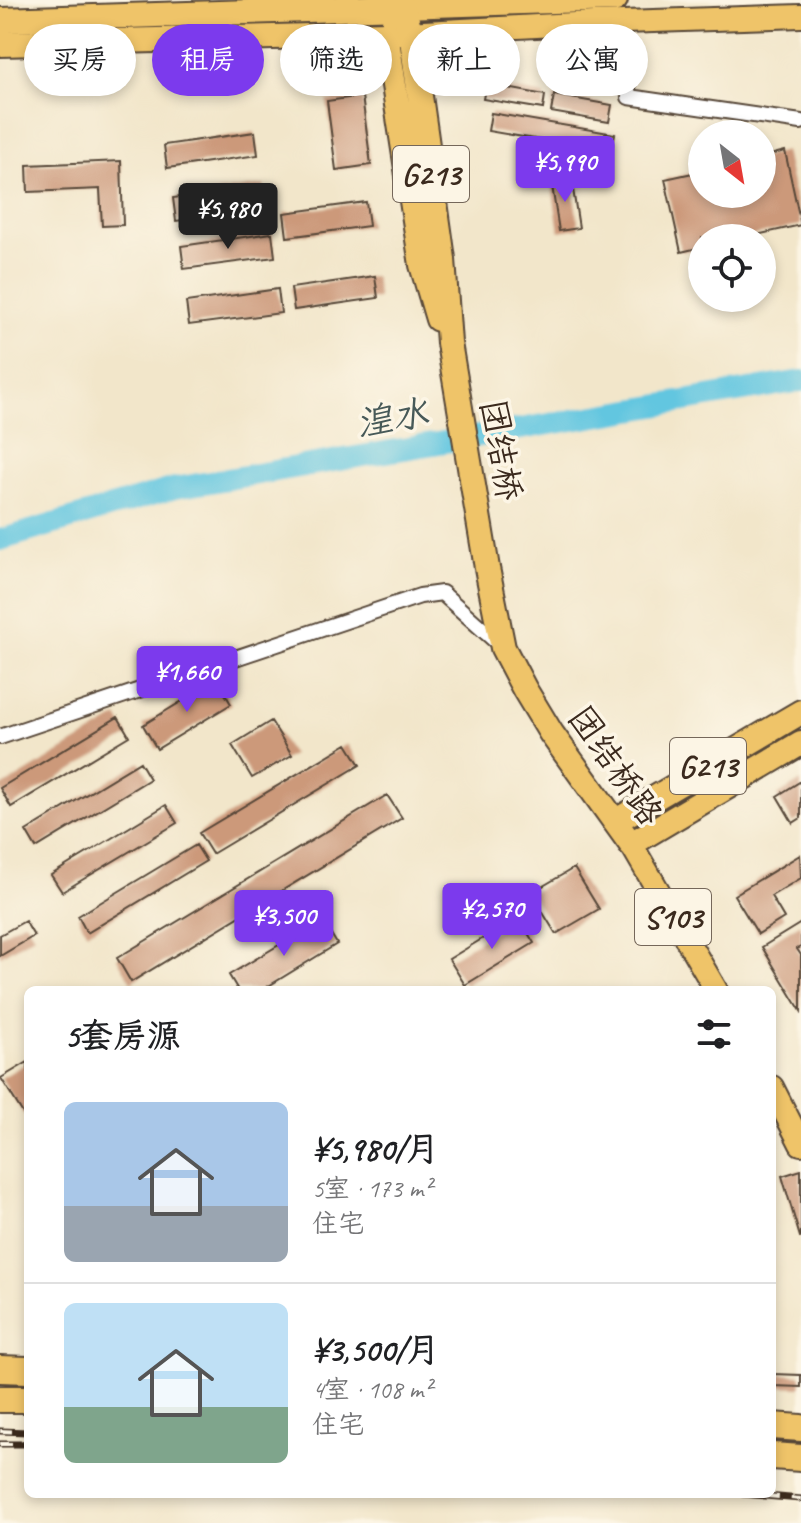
<!DOCTYPE html>
<html lang="zh">
<meta charset="utf-8">
<style>
:root{--surface:#fff;--page:#f2f2f2;--text:#202124;--muted:#757577;--line:#e0e0e0;--accent:#7c3aed}
body{margin:0;font-family:Caveat,"LXGW WenKai TC",sans-serif;background:var(--page);color:var(--text);height:100vh;display:flex;flex-direction:column;font-size:30px;white-space:nowrap}
*{box-sizing:border-box;margin:0}
p{font-size:26px;color:var(--muted)}
.icon{flex:none;width:44px;height:44px;fill:none;stroke:currentColor;stroke-width:2;stroke-linecap:round;stroke-linejoin:round}
.map{position:relative;flex:1;overflow:hidden}
.side{position:absolute;left:24px;top:986px;width:752px;height:512px;display:flex;flex-direction:column;background:var(--surface);border-radius:12px;box-shadow:0 4px 12px #0003}
.side>*{flex:none}
.top-card{position:absolute;left:24px;top:24px;width:754px;height:72px;display:flex;gap:16px}
.needle{width:52px;rotate:149deg}
.buttons{position:absolute;left:688px;top:120px;display:grid;gap:16px}
.buttons a{display:grid;place-items:center;width:88px;height:88px;border-radius:50%;background:var(--surface);box-shadow:0 4px 12px #0003;font-size:40px}
.price{position:absolute;translate:-50% -68px;padding:0 18px;border-radius:8px;background:var(--accent);color:#fff;font-size:26px;line-height:52px;filter:drop-shadow(0 2px 4px #0008)}
.price::after{content:'';position:absolute;left:50%;top:48px;width:24px;height:18px;margin-left:-12px;background:inherit;clip-path:polygon(0 0,100% 0,50% 100%)}
.price.on{background:#222;color:#fff}
ul{padding:0;list-style:none}
li{display:flex;align-items:center;gap:24px;height:200px;padding:0 40px}
li+li{border-top:2px solid var(--line)}
li span{display:grid;place-items:center;flex:none;width:224px;height:160px;border-radius:12px;color:#555}
li>.icon{margin-inline-start:auto}
span .icon{width:96px;height:96px;fill:#fffc;stroke-width:1}
li b{font-size:34px}
h2{display:flex;justify-content:space-between;align-items:center;height:96px;padding:0 40px;font-size:34px}
.tag{padding:0 28px;border-radius:36px;background:var(--surface);box-shadow:0 4px 12px #0003;font-size:28px;line-height:72px}
.tag.on{background:var(--accent);color:#fff}
.map>svg:first-child{display:block}
.lines{fill:none;stroke-linecap:round;stroke-linejoin:round}
.river{stroke:#62c6e0;stroke-width:22}
.building{fill:#cc997a}
.minor-casing{stroke:#564638;stroke-width:18}
.primary-casing{stroke:#564638;stroke-width:26}
.trunk-casing{stroke:#564638;stroke-width:28}
.motorway-casing{stroke:#564638;stroke-width:30}
.minor{stroke:#fff;stroke-width:14}
.primary{stroke:#efc469;stroke-width:22}
.trunk{stroke:#efc469;stroke-width:24}
.motorway{stroke:#efc469;stroke-width:26}
.rail-casing{stroke:#3b2a1e;stroke-width:7}
.rail{stroke:#fcf5e5;stroke-width:4;stroke-dasharray:12;stroke-linecap:butt}
.labels{text-anchor:middle;stroke-width:7;stroke-linejoin:round;paint-order:stroke}
.shield{fill:#fcf5e5;stroke:#75675a;stroke-width:2}
.shield-label{font-size:32px;font-weight:bold;fill:#3b2a1e}
.street-label{font-size:34px;fill:#3b2a1e;stroke:#fcf5e5}
.water-label{font-size:36px;font-style:italic;fill:#475958;stroke:#fcf5e5}
</style>
<div class="map">
<svg width="801" height="1523" viewBox="0 0 801 1523">
<rect width="100%" height="100%" fill="#fcf5e5"/>
<filter id="ink" filterUnits="userSpaceOnUse"><feTurbulence type="fractalNoise" baseFrequency=".0125" numOctaves="2"/><feDisplacementMap in="SourceGraphic" scale="16" xChannelSelector="R" yChannelSelector="G"/><feConvolveMatrix kernelMatrix="1 2 1 2 8 2 1 2 1" color-interpolation-filters="sRGB"/></filter>
<filter id="wash" filterUnits="userSpaceOnUse"><feTurbulence type="fractalNoise" baseFrequency=".006" numOctaves="4" result="noise"/><feDisplacementMap in="SourceGraphic" scale="32" xChannelSelector="R" yChannelSelector="G"/><feGaussianBlur stdDeviation="1.8" result="paint"/><feColorMatrix in="noise" values="0 0 0 0 0 0 0 0 0 0 0 0 0 0 0 0 0 1.4 0 .05"/><feComposite in="paint" operator="in"/></filter>
<g filter="url(#wash)">
<rect width="100%" height="100%" fill="#f2e6ca"/>
<g class="lines">
<path class="river" d="M0,540l175,-52 626,-107"/>
</g>
<g id="blocks">
<path class="building" d="M486,84l59,11 -2,14 -60,-10z
M554,95l58,10 -3,17 -58,-10z
M362,96l9,69 -35,5 -9,-69z
M491,113l124,21 -4,18 -123,-21z
M255,132l3,23 -91,13 -3,-23z
M785,151l16,74 -58,13h-41v9l-21,5 -16,-73 37,-8v23h60v-37z
M121,161l2,64 -21,1 -2,-37 -72,3 -1,-27z
M571,176l8,52 -20,3 -8,-52z
M264,185l3,24 -91,12 -3,-23z
M366,202l3,24 -82,11 -3,-24z
M272,233l3,24 -91,12 -3,-23z
M375,276l3,22 -84,12 -3,-22z
M278,289l3,24 -92,12 -3,-23z
M217,680l14,24 -74,45 -14,-24z
M118,717l11,19 -118,71 -11,-19z
M271,721l21,34 -40,23 -20,-33z
M347,744l13,21 -148,89 -13,-21z
M140,762l10,17 -114,69 -10,-17z
M801,781v37l-8,5 -16,-27z
M387,795l15,23 -271,164 -14,-24z
M166,805l11,18 -115,69 -11,-17z
M196,845l10,16 -119,72 -9,-17z
M800,855l1,23 -30,18 13,22 -26,16 -24,-39z
M574,868l25,41 -43,25 -25,-41z
M518,917l16,26 -69,42 -16,-26z
M322,919l15,25 -75,46h-24l-9,-15z
M25,921l9,15 -34,20v-21z
M801,923v24l-4,2 4,6v56l-39,-64z
M28,1062v50l-4,3 -23,-37z
M801,1170v67h-1l-18,-61z
M773,1374l28,1v12l-28,-1z"/>
</g>
</g>
<g filter="url(#ink)">
<use href="#blocks" fill-opacity="0" stroke="#564638" stroke-width="2"/>
<g class="lines">
<g class="minor-casing">
<path id="minor" d="M621,22l8,75 172,25
M0,737l420,-141 22,-3 58,52"/>
</g>
<g class="primary-casing">
<path id="primary" d="M393,22l9,-15 214,-7
M386,34l208,-11 207,-7
M631,844l85,146
M772,1087l29,57"/>
</g>
<g class="trunk-casing">
<path id="trunk" d="M0,20l402,-13 9,25 32,227 6,84 38,225 16,80 22,42 26,43 80,111 170,-101
M0,44l386,-10 36,231 16,54
M616,821l185,-109"/>
</g>
<g class="motorway-casing">
<path id="motorway" d="M0,1369l28,1
M0,1399h28
M772,1426l29,2
M772,1456l29,2"/>
</g>
<use href="#minor" class="minor"/>
<use href="#primary" class="primary"/>
<use href="#trunk" class="trunk"/>
<use href="#motorway" class="motorway"/>
<g class="rail-casing">
<path id="rail" d="M0,1431l28,1
M0,1444h28
M743,1494l58,5"/>
</g>
<use href="#rail" class="rail"/>
</g>
</g>
<g class="labels">
<g class="shield">
<rect x="393" y="146" width="76" height="56" rx="6"/>
<rect x="670" y="738" width="76" height="56" rx="6"/>
<rect x="635" y="889" width="76" height="56" rx="6"/>
</g>
<g class="shield-label">
<text x="431" y="185">G213</text>
<text x="708" y="777">G213</text>
<text x="673" y="928">S103</text>
</g>
<g class="street-label">
<text transform="translate(502 450) rotate(80)" y="12">团结桥</text>
<text transform="translate(616 765) rotate(55)" y="12">团结桥路</text>
</g>
<g class="water-label">
<text transform="translate(392 417) rotate(-10)" y="13">湟水</text>
</g>
</g>
</svg>
<div class="buttons">
<a><svg class="needle" viewBox="-14 -14 28 28"><path d="M0-13l5 13h-10z" fill="#e53935"/><path d="M0 13l5-13h-10z" fill="#757577"/></svg></a>
<a><svg class="icon" aria-label="locate" viewBox="0 0 24 24"><circle cx="12" cy="12" r="6"/><path d="M12 2v4M12 18v4M2 12h4M18 12h4"/></svg></a>
</div>
<b class="price" style="left:565px;top:204px">¥5,990</b>
<b class="price on" style="left:228px;top:251px">¥5,980</b>
<b class="price" style="left:187px;top:714px">¥1,660</b>
<b class="price" style="left:492px;top:951px">¥2,570</b>
<b class="price" style="left:284px;top:958px">¥3,500</b>
<div class="top-card">
<a class="tag">买房</a>
<a class="tag on">租房</a>
<a class="tag">筛选</a>
<a class="tag">新上</a>
<a class="tag">公寓</a>
</div>
<section class="side">
<h2>5套房源<svg class="icon" aria-label="filters" viewBox="0 0 24 24"><path d="M4 7h16M4 17h16"/><circle cx="9" cy="7" r="2"/><circle cx="15" cy="17" r="2"/></svg></h2>
<ul>
<li><span style="background:linear-gradient(#a9c7e8 65%,#9aa5b1 0)"><svg class="icon" aria-label="home" viewBox="0 0 24 24"><path d="M3 11l9-7 9 7M6 9v11h12V9"/></svg></span><div><b>¥5,980/月</b><p>5室 · 173 m²</p><p>住宅</p></div></li>
<li><span style="background:linear-gradient(#bfe0f5 65%,#7fa58c 0)"><svg class="icon" aria-label="home" viewBox="0 0 24 24"><path d="M3 11l9-7 9 7M6 9v11h12V9"/></svg></span><div><b>¥3,500/月</b><p>4室 · 108 m²</p><p>住宅</p></div></li>
</ul>
</section>
</div>
